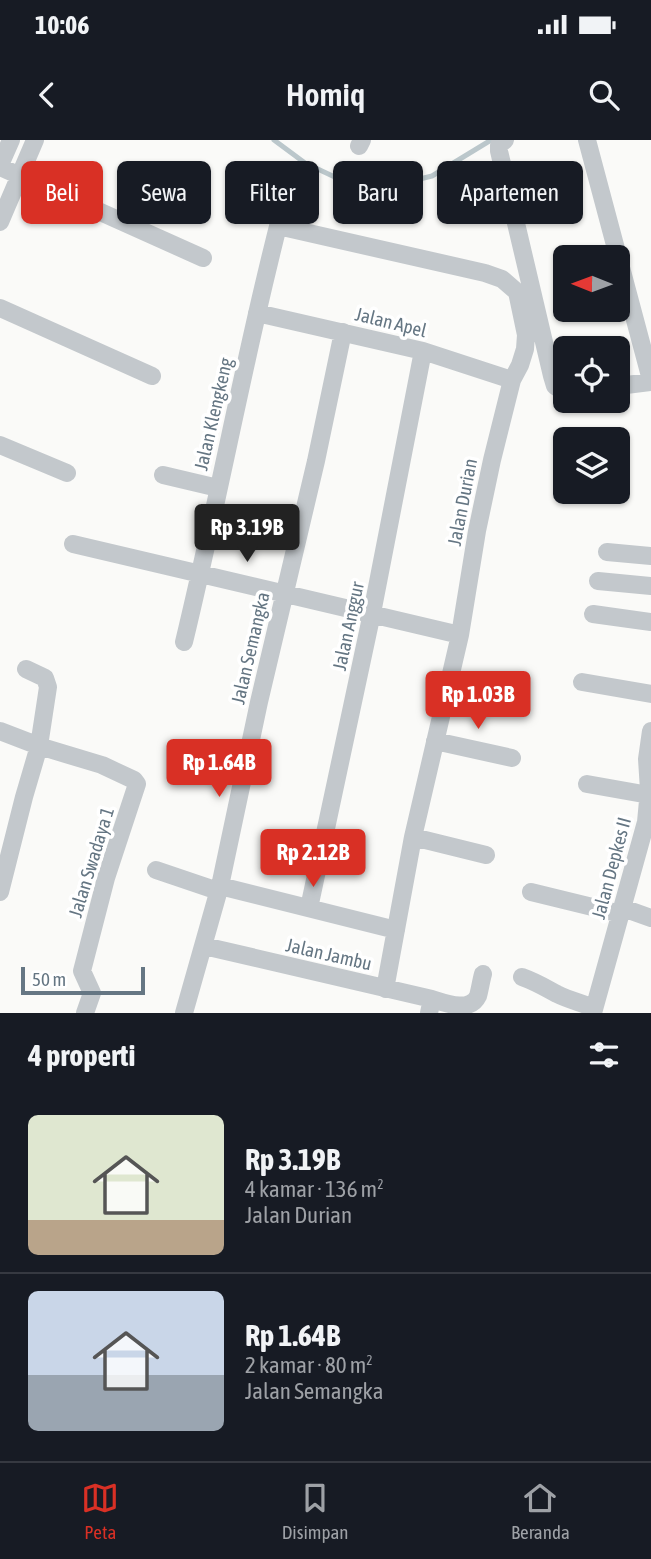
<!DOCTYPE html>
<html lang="id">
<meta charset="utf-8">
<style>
:root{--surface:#171b24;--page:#20242c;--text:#f1f3f6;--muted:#9ea1a6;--line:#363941;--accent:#d93025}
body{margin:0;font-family:"Asap Condensed",sans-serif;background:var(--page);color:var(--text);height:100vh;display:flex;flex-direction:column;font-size:26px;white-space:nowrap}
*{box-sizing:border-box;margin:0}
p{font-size:23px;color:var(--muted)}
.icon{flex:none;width:38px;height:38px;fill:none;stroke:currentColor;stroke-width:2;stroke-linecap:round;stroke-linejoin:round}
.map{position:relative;height:873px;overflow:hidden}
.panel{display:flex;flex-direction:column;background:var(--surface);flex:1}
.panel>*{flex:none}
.guide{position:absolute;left:21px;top:21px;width:609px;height:63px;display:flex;gap:14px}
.needle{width:46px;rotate:271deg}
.buttons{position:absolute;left:553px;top:105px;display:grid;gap:14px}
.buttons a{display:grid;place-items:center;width:77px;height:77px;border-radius:10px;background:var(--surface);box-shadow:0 2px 5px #0004;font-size:35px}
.scale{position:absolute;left:21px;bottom:18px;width:124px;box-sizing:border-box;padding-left:7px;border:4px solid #657683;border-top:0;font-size:19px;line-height:24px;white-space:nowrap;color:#657683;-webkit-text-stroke:5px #fff;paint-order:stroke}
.price{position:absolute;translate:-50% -60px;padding:0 16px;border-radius:7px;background:var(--accent);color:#fff;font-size:23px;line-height:46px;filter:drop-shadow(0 2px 4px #0008)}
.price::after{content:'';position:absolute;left:50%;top:42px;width:21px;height:16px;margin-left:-10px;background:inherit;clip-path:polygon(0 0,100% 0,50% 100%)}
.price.selected{background:#222;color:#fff}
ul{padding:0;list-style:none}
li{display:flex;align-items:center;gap:21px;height:175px;padding:0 28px}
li+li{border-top:2px solid var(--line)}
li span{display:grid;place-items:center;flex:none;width:196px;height:140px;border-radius:10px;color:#555}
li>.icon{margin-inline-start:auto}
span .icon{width:84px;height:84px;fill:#fffc;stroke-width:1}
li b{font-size:30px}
h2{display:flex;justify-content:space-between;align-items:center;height:84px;padding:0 28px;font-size:30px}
.pill{padding:0 24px;border-radius:10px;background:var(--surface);box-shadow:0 2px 5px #0004;font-size:24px;line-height:63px}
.pill.selected{background:var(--accent);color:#fff}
.status{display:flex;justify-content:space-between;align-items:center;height:49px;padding:0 35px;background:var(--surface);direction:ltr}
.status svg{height:19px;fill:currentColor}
header{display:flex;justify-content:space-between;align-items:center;height:91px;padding:0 28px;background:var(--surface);font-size:32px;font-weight:600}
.dock{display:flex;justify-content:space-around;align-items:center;height:98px;border-top:2px solid var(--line);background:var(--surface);font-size:19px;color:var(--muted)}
.dock a{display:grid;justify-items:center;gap:4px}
.dock .selected{color:var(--accent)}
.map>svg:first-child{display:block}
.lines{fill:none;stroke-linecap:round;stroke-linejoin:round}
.stream{stroke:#bbc7cb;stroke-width:5}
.street{stroke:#c3c8cc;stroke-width:18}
.labels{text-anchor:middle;stroke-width:7;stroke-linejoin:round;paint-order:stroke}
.street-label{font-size:19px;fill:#657683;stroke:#fff}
</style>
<div class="status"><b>10:06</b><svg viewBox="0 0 49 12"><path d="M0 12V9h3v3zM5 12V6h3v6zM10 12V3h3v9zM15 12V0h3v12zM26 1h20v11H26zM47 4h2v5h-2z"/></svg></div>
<header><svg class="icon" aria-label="back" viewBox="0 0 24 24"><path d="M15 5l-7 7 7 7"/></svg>Homiq<svg class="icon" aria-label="search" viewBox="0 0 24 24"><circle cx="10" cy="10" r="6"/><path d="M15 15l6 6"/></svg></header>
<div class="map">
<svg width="651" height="873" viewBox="0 0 651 873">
<rect width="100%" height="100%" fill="#fafaf8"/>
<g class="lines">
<path class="stream" d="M274,0l31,23 34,16 48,8 45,-11 59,-36"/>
<path class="street" d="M505,0l-6,5v6l53,225 3,10 10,7
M587,0l64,240
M359,6l3,-6
M0,25l11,-25
M0,27l203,91
M0,82l35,-82
M278,86l207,47 17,6 15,13 9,43 -1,14 -5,16 -8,15 -20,80 -15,71 -17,104 -47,202 -28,152
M0,168l152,68
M257,173l166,38 89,29
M618,246l33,-4
M0,305l67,28
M163,335l55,13
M73,404l387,91
M607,412l44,4
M598,441l53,5
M593,474l58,8
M184,502c37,-153 65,-309 106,-462
M582,542l69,12
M0,591l39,15 63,19 32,15 3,4 -31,94 -24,93 10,22 -7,20
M435,601l77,17
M587,644l62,11
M413,697l73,18
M156,730l62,21
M220,746l176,44
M0,752l24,-95 15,-51 9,-59 -3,-9 -19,-9
M531,752l90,22
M309,768l63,-295 51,-262
M623,768l28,10
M204,806l228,53 -3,14
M522,837c14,5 22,10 35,17 12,6 25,9 37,14
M432,859c13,4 38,14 46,-3 2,-7 3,-15 5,-22
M184,873l36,-127 39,-184 57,-241 27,-129
M593,873l53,-191 3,-32 -2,-31 4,-28"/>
</g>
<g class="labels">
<g class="street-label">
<text transform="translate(391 182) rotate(14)" y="7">Jalan Apel</text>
<text transform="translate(213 274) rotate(-77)" y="7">Jalan Klengkeng</text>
<text transform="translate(462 362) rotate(-79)" y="7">Jalan Durian</text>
<text transform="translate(348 486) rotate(-78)" y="7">Jalan Anggur</text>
<text transform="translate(250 508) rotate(-77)" y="7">Jalan Semangka</text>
<text transform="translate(91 722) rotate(-73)" y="7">Jalan Swadaya 1</text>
<text transform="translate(611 728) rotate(-75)" y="7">Jalan Depkes II</text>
<text transform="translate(329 814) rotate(13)" y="7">Jalan Jambu</text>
</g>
</g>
</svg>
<div class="buttons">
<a><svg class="needle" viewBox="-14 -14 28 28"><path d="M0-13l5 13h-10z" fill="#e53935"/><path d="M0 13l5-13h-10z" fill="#9ea1a6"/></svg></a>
<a><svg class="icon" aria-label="locate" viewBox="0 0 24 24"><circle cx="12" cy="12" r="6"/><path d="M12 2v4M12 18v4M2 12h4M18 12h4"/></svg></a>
<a><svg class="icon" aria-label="layers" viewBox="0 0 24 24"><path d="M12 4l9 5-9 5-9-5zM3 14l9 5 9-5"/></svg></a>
</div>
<div class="scale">50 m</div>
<b class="price selected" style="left:247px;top:424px">Rp 3.19B</b>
<b class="price" style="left:478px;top:591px">Rp 1.03B</b>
<b class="price" style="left:219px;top:659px">Rp 1.64B</b>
<b class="price" style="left:313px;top:749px">Rp 2.12B</b>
<div class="guide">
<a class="pill selected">Beli</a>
<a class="pill">Sewa</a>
<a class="pill">Filter</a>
<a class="pill">Baru</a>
<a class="pill">Apartemen</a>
</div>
</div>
<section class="panel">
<h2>4 properti<svg class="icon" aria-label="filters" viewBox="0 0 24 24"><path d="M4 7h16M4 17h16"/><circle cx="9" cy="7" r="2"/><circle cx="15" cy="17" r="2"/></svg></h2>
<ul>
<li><span style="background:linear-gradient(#dfe7d0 75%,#b9a48a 0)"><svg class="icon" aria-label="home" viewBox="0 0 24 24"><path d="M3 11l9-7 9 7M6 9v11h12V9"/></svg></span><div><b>Rp 3.19B</b><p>4 kamar · 136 m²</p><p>Jalan Durian</p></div></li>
<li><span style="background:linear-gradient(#c9d6e8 60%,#9aa5b1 0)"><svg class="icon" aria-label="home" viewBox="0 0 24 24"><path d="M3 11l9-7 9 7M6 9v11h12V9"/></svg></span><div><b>Rp 1.64B</b><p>2 kamar · 80 m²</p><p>Jalan Semangka</p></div></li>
</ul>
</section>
<nav class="dock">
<a class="selected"><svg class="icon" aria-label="map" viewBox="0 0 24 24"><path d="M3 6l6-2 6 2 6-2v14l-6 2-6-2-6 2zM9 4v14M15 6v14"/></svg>Peta</a>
<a><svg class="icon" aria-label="saved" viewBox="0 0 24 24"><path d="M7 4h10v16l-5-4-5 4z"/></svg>Disimpan</a>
<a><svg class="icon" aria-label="home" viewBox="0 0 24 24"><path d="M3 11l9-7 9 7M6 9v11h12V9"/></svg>Beranda</a>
</nav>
